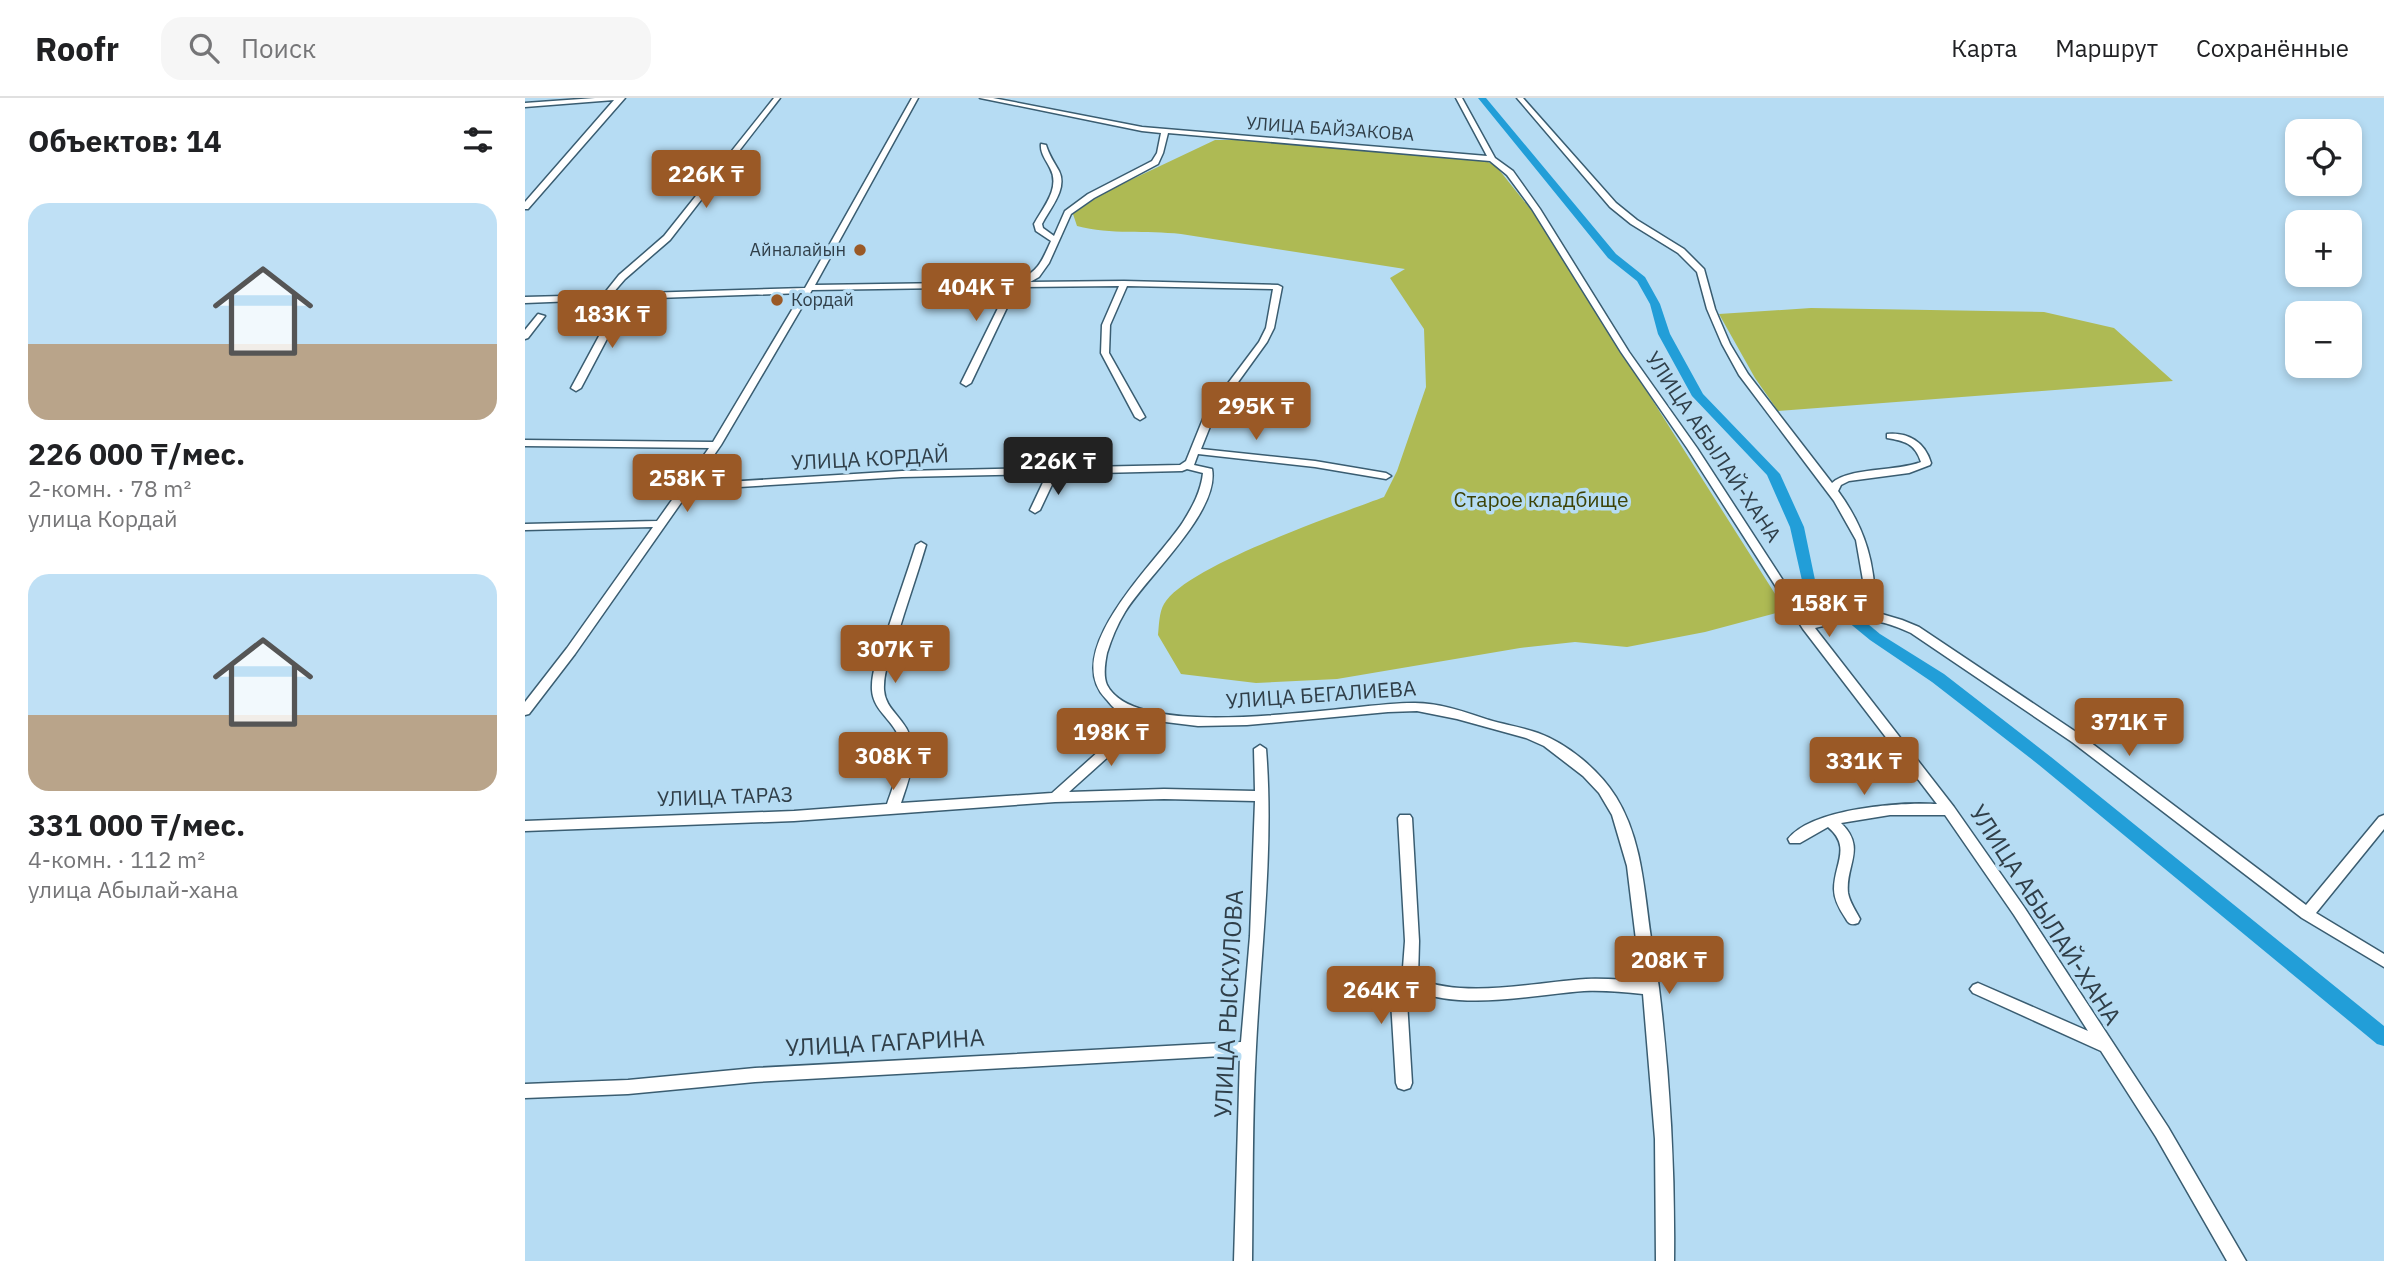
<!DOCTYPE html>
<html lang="ru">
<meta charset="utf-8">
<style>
:root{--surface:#fff;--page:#f6f6f6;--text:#202124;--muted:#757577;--line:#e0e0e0;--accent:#9a5926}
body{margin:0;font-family:"IBM Plex Sans",sans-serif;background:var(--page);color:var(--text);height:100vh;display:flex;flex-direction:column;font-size:26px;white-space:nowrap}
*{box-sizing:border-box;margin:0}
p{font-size:23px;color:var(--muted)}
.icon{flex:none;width:38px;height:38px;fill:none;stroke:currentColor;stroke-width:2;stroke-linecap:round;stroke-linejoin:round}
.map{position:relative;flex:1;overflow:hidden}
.details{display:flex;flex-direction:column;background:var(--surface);width:525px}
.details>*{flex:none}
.fabs{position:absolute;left:1760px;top:21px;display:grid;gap:14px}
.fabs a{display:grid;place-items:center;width:77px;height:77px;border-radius:14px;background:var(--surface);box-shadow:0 4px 10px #0003;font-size:35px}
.price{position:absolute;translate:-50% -60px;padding:0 16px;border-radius:7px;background:var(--accent);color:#fff;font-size:23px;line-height:46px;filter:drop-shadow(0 2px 4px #0008)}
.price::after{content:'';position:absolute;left:50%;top:42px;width:21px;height:16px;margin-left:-10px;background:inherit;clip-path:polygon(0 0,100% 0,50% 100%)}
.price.selected{background:#222;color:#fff}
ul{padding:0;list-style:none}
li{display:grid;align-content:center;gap:14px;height:371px;padding:0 28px}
li span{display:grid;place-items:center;height:217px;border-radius:21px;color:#555}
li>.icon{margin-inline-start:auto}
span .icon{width:126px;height:126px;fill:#fffc;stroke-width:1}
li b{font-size:30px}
h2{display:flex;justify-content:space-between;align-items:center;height:84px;padding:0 28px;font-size:30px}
header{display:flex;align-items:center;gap:42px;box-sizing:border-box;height:98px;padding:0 35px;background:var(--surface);border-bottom:2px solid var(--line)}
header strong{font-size:33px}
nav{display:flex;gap:38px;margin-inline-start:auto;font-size:24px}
.search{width:490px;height:63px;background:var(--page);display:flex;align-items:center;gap:18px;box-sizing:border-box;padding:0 24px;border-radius:21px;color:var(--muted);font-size:26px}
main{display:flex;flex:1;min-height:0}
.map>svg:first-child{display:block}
.green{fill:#aeba54}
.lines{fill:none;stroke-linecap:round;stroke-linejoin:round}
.canal{fill:#229ed8;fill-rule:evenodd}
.minor-casing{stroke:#3a5d71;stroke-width:3}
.minor{fill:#fff;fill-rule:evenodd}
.poi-dot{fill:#9a5926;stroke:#b6dcf3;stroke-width:2.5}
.labels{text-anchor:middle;stroke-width:7;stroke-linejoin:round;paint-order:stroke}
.far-street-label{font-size:18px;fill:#303f49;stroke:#b6dcf3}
.far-poi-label{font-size:18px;fill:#303f49;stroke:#b6dcf3;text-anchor:end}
.street-label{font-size:21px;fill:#303f49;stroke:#b6dcf3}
.park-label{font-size:21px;fill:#3c4205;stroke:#b6dcf3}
.near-street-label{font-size:24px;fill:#303f49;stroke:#b6dcf3}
</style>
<header>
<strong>Roofr</strong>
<div class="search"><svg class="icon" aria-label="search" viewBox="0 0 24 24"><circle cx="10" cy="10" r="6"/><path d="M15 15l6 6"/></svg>Поиск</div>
<nav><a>Карта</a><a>Маршрут</a><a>Сохранённые</a></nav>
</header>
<main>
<section class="details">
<h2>Объектов: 14<svg class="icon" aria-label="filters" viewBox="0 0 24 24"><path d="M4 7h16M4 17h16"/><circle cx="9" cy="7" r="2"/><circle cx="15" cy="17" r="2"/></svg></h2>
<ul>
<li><span style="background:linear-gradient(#bfe0f5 65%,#b9a48a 0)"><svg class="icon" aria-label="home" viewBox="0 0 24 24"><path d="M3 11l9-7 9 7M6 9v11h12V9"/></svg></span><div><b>226 000 ₸/мес.</b><p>2-комн. · 78 m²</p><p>улица Кордай</p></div></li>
<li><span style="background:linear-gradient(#bfe0f5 65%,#b9a48a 0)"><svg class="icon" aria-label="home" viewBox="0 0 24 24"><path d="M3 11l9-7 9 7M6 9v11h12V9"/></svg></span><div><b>331 000 ₸/мес.</b><p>4-комн. · 112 m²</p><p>улица Абылай-хана</p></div></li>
</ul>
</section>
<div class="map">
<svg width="1859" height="1163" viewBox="0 0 1859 1163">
<rect width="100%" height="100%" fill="#b6dcf3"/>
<path class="green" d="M690,42h30l239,20 12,6 40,50 246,389 2,6 -79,21 -78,15 -52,-5 -55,6 -183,31 -81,4 -75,-9 -23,-39c1,-9 1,-23 6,-31 22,-38 175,-90 220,-107l13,-26 29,-84 -2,-58 -34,-51 15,-9 -224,-35c-35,-4 -70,1 -104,-8l-4,-12 30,-21z
M1286,210l233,4 70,16 59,53 -395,30 -23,-33 -36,-64z"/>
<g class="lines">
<path class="canal" d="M953,0h8l130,156 29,23 15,27 10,30 33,60 77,80 24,53 11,53 65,54 64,40 107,83 333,269v20l-7,-2 -338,-279 -107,-83 -62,-42 -67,-55 -13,-58 -23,-52 -75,-79 -34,-62 -8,-30 -13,-23 -29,-23z"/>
<g class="minor-casing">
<path id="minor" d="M70,0h30l-97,111h-3v-7l89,-102 -89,7v-4z
M249,0h6l-110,142 -45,39 -13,15 193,-6 107,-190h6l-103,187 202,-3c22,-12 24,-19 34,-41l-15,-10 -2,-7c9,-17 27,-36 16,-56 -4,-8 -10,-15 -9,-24l5,1c3,10 8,17 13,26 9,18 -9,37 -17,53l1,4 11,8 11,-25 23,-17 64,-33 5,-8 4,-20 -19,-2 -162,-33h13l149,29 345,29 -31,-58h6l33,60 18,13 27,38 89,143 68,96 113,174 53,-10 1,-26 -8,-46 -22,-39 -95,-126 -17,-31 -15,-35 -10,-37 -19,-19 -47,-29 -21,-17 -93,-109h6l93,105 21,17 47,29 20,20 11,40 15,35 18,30 84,109c17,-16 64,-11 89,-21 -6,-19 -17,-21 -34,-24v-4c21,-2 38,8 44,29l-1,2 -21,8 -60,8 -8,4 -3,6c28,38 38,75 37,121l27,8 17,7 163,109 224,169 73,-88 5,-2v14l-68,84 68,41v13l-82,-49 -230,-176 -161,-109c-41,-19 -54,-14 -96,-5l139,179 70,100 144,220 78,134h-19l-71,-124 -55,-86 -128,-58 -3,-4 3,-4 5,-2 110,48 -74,-116 -69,-100h-55l-49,8c26,25 4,42 7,70 2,10 8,18 12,26l-2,4c-5,2 -9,2 -12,-4 -6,-9 -12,-19 -12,-30 0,-25 18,-42 -6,-62l-28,16h-10l-2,-4c24,-31 112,-37 149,-35l-134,-175 -116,-181 -66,-96 -89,-143 -25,-34 -17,-14 -322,-28 -5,20 -5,11 -64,34 -23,16 -22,49 -10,14 -9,5 94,-1 154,4 4,2 -8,41 -7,14 -52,72 -14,35 114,12 71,12 5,3 -5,3 -71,-12 -117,-13 -4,11 18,4c8,43 -66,108 -87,143 -8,13 -14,28 -18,41 -2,10 -4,23 0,32 31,61 247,17 308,18 25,0 50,9 74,17 16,5 33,7 49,13 30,11 61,37 78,64 26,42 28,93 35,141 2,17 6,34 8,50 11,90 16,182 15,273h-18l-1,-122 -12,-145c-20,-2 -40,-4 -59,-3 -53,4 -121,20 -171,-1l-6,11 5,82 -2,5 -6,2 -6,-2 -2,-5 -5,-82 11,-20 3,-40 -7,-123 2,-3h10l2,3 7,123 -1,38c48,20 117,3 168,0 19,-1 37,1 55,2l-14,-115 -15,-51 -13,-22 -16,-17 -39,-30 -18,-8 -69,-19 -40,-8 -29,1 -141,13 -49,1 -49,-6 -80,72 95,-3 91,2 -1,-42 6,-4 6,4c8,99 -5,199 -10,298 -4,71 -3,143 -4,214h-18l6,-206 -485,27 -127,12 -103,4v-14l103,-4 127,-12 486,-26 9,-106 5,-135 -91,-2 -109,3 -261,19 -269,10v-10l269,-10 93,-7c7,-21 21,-51 9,-73 -8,-14 -23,-23 -24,-41 -1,-18 7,-36 13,-52 10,-31 21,-62 31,-93l5,-3 5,3c-9,31 -20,61 -29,92 -6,17 -14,35 -13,53 1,14 10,21 18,32 20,25 8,54 -1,81l151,-10 85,-76c-6,-2 -15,-3 -20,-7 -4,-2 -8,-8 -11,-11 -47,-48 51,-137 77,-177 10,-16 18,-31 20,-49l-16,-4 -5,2 -125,3 -17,36 -5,3 -5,-3 17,-36 -145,3 -212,13 -115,164 -46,60 -4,1v-13l42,-54 86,-121 -128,3v-6l132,-3 52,-73 -184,-2v-6l188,2 89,-149 -174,6 -47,89 -5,3 -5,-3 48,-89 -15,3 -4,-2 -75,3v-6l78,-2 16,-20 45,-39zM594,188l-17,39 -1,28 34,64 5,3 5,-3 -36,-64 1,-28 17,-39 146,3 -7,39 -7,14 -54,72 -19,47 -6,4 -278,6 -208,13 27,-39 91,-155 200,-3 -8,9 -43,87 5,3 5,-3 41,-86 10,-10z
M13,216l7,2 -17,22 -3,1v-9z"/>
</g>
<use href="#minor" class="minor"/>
</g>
<g class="poi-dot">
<circle cx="335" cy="152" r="7"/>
<circle cx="252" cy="202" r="7"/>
</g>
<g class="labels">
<g class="far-street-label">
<text transform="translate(805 31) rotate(4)" y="6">УЛИЦА БАЙЗАКОВА</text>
</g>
<g class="far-poi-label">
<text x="321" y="158">Айналайын</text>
<text x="266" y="208" text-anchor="start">Кордай</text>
</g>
<g class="street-label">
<text transform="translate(1188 349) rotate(56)" y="7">УЛИЦА АБЫЛАЙ-ХАНА</text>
<text transform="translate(345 361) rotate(-3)" y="7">УЛИЦА КОРДАЙ</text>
<text transform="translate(796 597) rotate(-4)" y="7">УЛИЦА БЕГАЛИЕВА</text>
<text transform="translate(200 699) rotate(-2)" y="7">УЛИЦА ТАРАЗ</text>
</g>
<g class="park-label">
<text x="1016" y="409">Старое кладбище</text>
</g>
<g class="near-street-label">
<text transform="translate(1520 817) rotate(57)" y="8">УЛИЦА АБЫЛАЙ-ХАНА</text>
<text transform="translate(704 906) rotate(-87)" y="8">УЛИЦА РЫСКУЛОВА</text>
<text transform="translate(360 945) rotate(-3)" y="8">УЛИЦА ГАГАРИНА</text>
</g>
</g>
</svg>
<div class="fabs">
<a><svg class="icon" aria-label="locate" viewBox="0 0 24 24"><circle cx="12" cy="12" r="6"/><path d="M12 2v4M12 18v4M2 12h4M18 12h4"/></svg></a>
<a>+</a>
<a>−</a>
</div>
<b class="price" style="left:181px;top:112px">226K ₸</b>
<b class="price" style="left:451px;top:225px">404K ₸</b>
<b class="price" style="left:87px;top:252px">183K ₸</b>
<b class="price" style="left:731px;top:344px">295K ₸</b>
<b class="price selected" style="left:533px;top:399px">226K ₸</b>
<b class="price" style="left:162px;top:416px">258K ₸</b>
<b class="price" style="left:1304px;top:541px">158K ₸</b>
<b class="price" style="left:370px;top:587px">307K ₸</b>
<b class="price" style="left:1604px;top:660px">371K ₸</b>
<b class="price" style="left:586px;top:670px">198K ₸</b>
<b class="price" style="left:368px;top:694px">308K ₸</b>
<b class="price" style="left:1339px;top:699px">331K ₸</b>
<b class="price" style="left:1144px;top:898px">208K ₸</b>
<b class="price" style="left:856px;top:928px">264K ₸</b>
</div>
</main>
